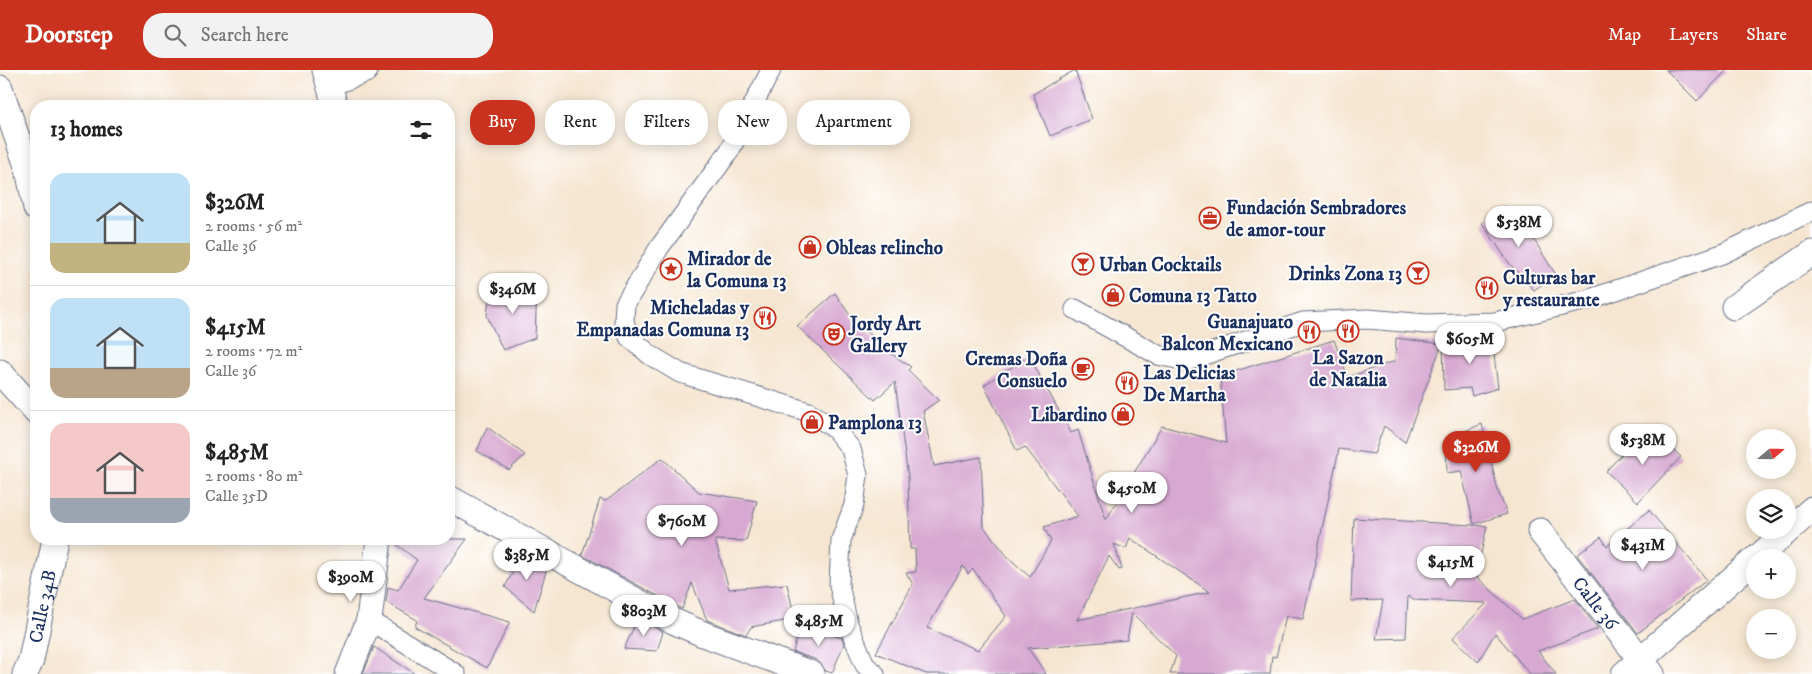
<!DOCTYPE html>
<meta charset="utf-8">
<style>
:root{--surface:#fff;--page:#f2f2f2;--text:#222;--muted:#767676;--line:#e0e0e0;--accent:#c8321e}
body{margin:0;font-family:"IM FELL DW Pica",serif;background:var(--page);color:var(--text);height:100vh;display:flex;flex-direction:column;font-size:19px;white-space:nowrap}
*{box-sizing:border-box;margin:0}
p{font-size:16px;color:var(--muted)}
.icon{flex:none;width:28px;height:28px;fill:none;stroke:currentColor;stroke-width:2;stroke-linecap:round;stroke-linejoin:round}
.map{position:relative;flex:1;overflow:hidden}
.drawer{position:absolute;left:30px;top:30px;width:425px;height:445px;display:flex;flex-direction:column;background:var(--surface);border-radius:20px;box-shadow:0 2px 12px #0003}
.drawer>*{flex:none}
.banner{position:absolute;left:470px;top:30px;width:475px;height:45px;display:flex;gap:10px}
.needle{width:32px;rotate:70deg}
.tools{position:absolute;left:1746px;top:359px;display:grid;gap:10px}
.tools a{display:grid;place-items:center;width:50px;height:50px;border-radius:50%;background:var(--surface);box-shadow:0 2px 12px #0003;font-size:25px}
.price{position:absolute;translate:-50% -42px;padding:0 11px;border-radius:18px;background:#fff;color:#222;font-size:16px;line-height:32px;filter:drop-shadow(0 1px 2px #0008)}
.price::after{content:'';position:absolute;left:50%;top:30px;width:15px;height:11px;margin-left:-8px;background:inherit;clip-path:polygon(0 0,100% 0,50% 100%)}
.price.on{background:var(--accent);color:#fff}
ul{padding:0;list-style:none}
li{display:flex;align-items:center;gap:15px;height:125px;padding:0 20px}
li+li{border-top:1px solid var(--line)}
li span{display:grid;place-items:center;flex:none;width:140px;height:100px;border-radius:15px;color:#555}
li>.icon{margin-inline-start:auto}
span .icon{width:60px;height:60px;fill:#fffc;stroke-width:1}
li b{font-size:21px}
h2{display:flex;justify-content:space-between;align-items:center;height:60px;padding:0 20px;font-size:21px}
.pill{padding:0 18px;border-radius:20px;background:var(--surface);box-shadow:0 2px 12px #0003;font-size:18px;line-height:45px}
.pill.on{background:var(--accent);color:#fff}
header{display:flex;align-items:center;gap:30px;box-sizing:border-box;height:70px;padding:0 25px;background:var(--accent);color:#fff}
header strong{font-size:24px}
nav{display:flex;gap:28px;margin-inline-start:auto;font-size:18px}
.search{width:350px;height:45px;background:var(--page);display:flex;align-items:center;gap:12px;box-sizing:border-box;padding:0 18px;border-radius:20px;color:var(--muted);font-size:19px}
.map>svg:first-child{display:block}
.building{fill:#d7a8d1;fill-rule:evenodd}
.lines{fill:none;stroke-linecap:round;stroke-linejoin:round}
.pedestrian-casing{stroke:#686f86;stroke-width:21}
.minor-casing{stroke:#686f86;stroke-width:27}
.pedestrian{stroke:#fff;stroke-width:19}
.minor{stroke:#fff;stroke-width:25}
.labels{text-anchor:middle;stroke-width:4;stroke-linejoin:round;paint-order:stroke}
.poi-label{font-size:19px;font-weight:bold;fill:#1b2f5e;stroke:#fff;text-anchor:start}
.street-label{font-size:19px;fill:#1b2f5e;stroke:#fff}
</style>
<header>
<strong>Doorstep</strong>
<div class="search"><svg class="icon" aria-label="search" viewBox="0 0 24 24"><circle cx="10" cy="10" r="6"/><path d="M15 15l6 6"/></svg>Search here</div>
<nav><a>Map</a><a>Layers</a><a>Share</a></nav>
</header>
<div class="map">
<svg width="1812" height="604" viewBox="0 0 1812 604">
<rect width="100%" height="100%" fill="#fff"/>
<filter id="ink" filterUnits="userSpaceOnUse"><feTurbulence type="fractalNoise" baseFrequency=".02" numOctaves="2"/><feDisplacementMap in="SourceGraphic" scale="10" xChannelSelector="R" yChannelSelector="G"/><feConvolveMatrix kernelMatrix="1 2 1 2 8 2 1 2 1" color-interpolation-filters="sRGB"/></filter>
<filter id="wash" filterUnits="userSpaceOnUse"><feTurbulence type="fractalNoise" baseFrequency=".0096" numOctaves="4" result="noise"/><feDisplacementMap in="SourceGraphic" scale="20" xChannelSelector="R" yChannelSelector="G"/><feGaussianBlur stdDeviation="1.12" result="paint"/><feColorMatrix in="noise" values="0 0 0 0 0 0 0 0 0 0 0 0 0 0 0 0 0 1.4 0 .05"/><feComposite in="paint" operator="in"/></filter>
<g filter="url(#wash)">
<rect width="100%" height="100%" fill="#f6e6d1"/>
<g id="blocks">
<path class="building" d="M1075,0l17,49 -42,17 -17,-42z
M1666,0h61l-30,31z
M1505,136l24,26 27,43 -22,15 -25,-27 -27,-40z
M537,217l-2,51 -32,12 -16,-34 3,-28z
M835,223l16,24 42,38 18,12 -3,3 31,30 -16,11 11,55 47,-9 3,70 24,30 22,20 21,-36 -7,-14 34,-11 -53,-69 -8,4 -33,-66 45,-29 42,77 7,-3 28,90 56,-94 64,17 -6,-67 114,-36 14,37 47,-16 1,-23 46,6 -37,98 -21,-16 -10,28 -35,-5 -36,170 -17,-3 -10,41 -4,-1 -2,18h-100l6,-18 -44,-43 -5,27 -99,8 18,26h-120l-50,-21 37,-69 -7,-11 10,-1 -1,-23h-5l-2,-72 -13,-95 -20,18 -78,-74zM1130,468l80,54 -133,28 32,-64 10,14 3,-1 -8,-25 12,5zM963,496l5,8 5,-5 33,47 -28,34 -51,-22z
M1492,268l6,50 -26,8 -2,-8 -26,2 -1,-49z
M1482,354l16,67 9,23 -33,10 -13,-53 -14,2 -1,-34z
M487,357l38,28 -16,15 -32,-19z
M1641,364l10,11 11,-7 19,19 -43,45 -32,-31z
M662,388l37,34 58,9 -11,40 -31,-1 14,49 58,-5 8,35 -44,8 -5,8 -39,-15 -15,-37 -10,26 -100,-54 18,-56 6,2z
M1649,440l58,70 -69,53 -61,-78 24,-18 6,9z
M1354,448l133,8 -11,50 46,43 53,-20 23,30 -60,22 18,23h-26l-35,-41 -17,29 -25,-24 34,-35 -74,-3 -5,-4 -2,42 -30,1 7,-39 -32,1z
M393,469h74l-43,59 86,24 -23,46 -72,-41 2,-7 -31,-18 2,-15 10,3 19,-30 -24,-18z
M522,485l25,13 -13,43 -29,-24z
M638,548l25,14 -6,19 -33,-2z
M800,555l42,13 2,6 -12,29 -6,-2 -9,-11 -24,-8z
M374,577l41,27h-52z"/>
</g>
</g>
<g filter="url(#ink)">
<use href="#blocks" fill-opacity="0" stroke="#686f86" stroke-width="1"/>
<g class="lines">
<g class="pedestrian-casing">
<path id="pedestrian" d="M771,0l-41,80 -71,98 -34,56 -1,17 5,16 21,18 30,18 129,39 25,16 17,21 7,26 -4,30 -13,35 -2,45 9,39 17,41 10,9
M1075,239l83,46 28,6 117,-39 65,-3 58,5 69,-2 92,-22 135,-46 90,-43
M369,550l87,54"/>
</g>
<g class="minor-casing">
<g id="minor">
<path d="M325,0l10,36"/>
<path d="M330,13l35,-13"/>
<path d="M0,18l28,81 8,39"/>
<path d="M1734,237l78,-54"/>
<path d="M0,302l36,40"/>
<path d="M449,428l224,123 30,13 109,40"/>
<path id="s1" d="M1540,461l112,143"/>
<path d="M1757,488l55,-49"/>
<path id="s2" d="M25,604l6,-14 24,-121"/>
<path d="M348,604l21,-54 10,-81"/>
<path d="M1624,604l131,-115"/>
</g>
</g>
<use href="#pedestrian" class="pedestrian"/>
<use href="#minor" class="minor"/>
</g>
</g>
<defs>
<g id="office-ring" transform="scale(1.125)"><circle r="9.5" fill="#fff" stroke="#c8321e" stroke-width="1.5"/><path d="M-6-3h4V-5.5h4V-3h4V5H-6ZM-1-4.5V-3h2v-1.5ZM-6 0V1H6V0Z" fill="#c8321e"/></g>
<g id="shop-ring" transform="scale(1.125)"><circle r="9.5" fill="#fff" stroke="#c8321e" stroke-width="1.5"/><path d="M-5-2.5h2.3a2.7 3.5 0 0 1 5.4 0H5L5.5 6h-11ZM-1.5-2.5h3a1.5 2.3 0 0 0-3 0Z" fill="#c8321e"/></g>
<g id="bar-ring" transform="scale(1.125)"><circle r="9.5" fill="#fff" stroke="#c8321e" stroke-width="1.5"/><path d="M-6-5H6L.8 .8V4.5H3.5V6h-7V4.5H-.8V.8Z" fill="#c8321e"/></g>
<g id="sight-ring" transform="scale(1.125)"><circle r="9.5" fill="#fff" stroke="#c8321e" stroke-width="1.5"/><path d="M0-6L1.8-2.2L6-1.7L2.9 1.2L3.7 5.4L0 3.3L-3.7 5.4L-2.9 1.2L-6-1.7L-1.8-2.2Z" fill="#c8321e"/></g>
<g id="restaurant-ring" transform="scale(1.125)"><circle r="9.5" fill="#fff" stroke="#c8321e" stroke-width="1.5"/><path d="M-5-6h1v4h1v-4h1v4h1v-4h1v5L-1.5 .5V6h-2V.5L-5-1ZM5-6V6H3V1.5H1.5Q1.5-4 5-6Z" fill="#c8321e"/></g>
<g id="theatre-ring" transform="scale(1.125)"><circle r="9.5" fill="#fff" stroke="#c8321e" stroke-width="1.5"/><path d="M-5-5.5Q0-4 5-5.5V0Q5 5 0 6Q-5 5-5 0ZM-3.3-2.5H-1v1.5H-3.3ZM1-2.5H3.3v1.5H1ZM-2.8 1Q0 5.5 2.8 1Z" fill="#c8321e"/></g>
<g id="cafe-ring" transform="scale(1.125)"><circle r="9.5" fill="#fff" stroke="#c8321e" stroke-width="1.5"/><path d="M-5.5-4.5H6V0H3Q3 3.5 0 3.5H-2.5Q-5.5 3.5-5.5 0ZM3-3.2v2h1.7v-2ZM-6 4.5H4V6H-6Z" fill="#c8321e"/></g>
</defs>
<g fill-rule="evenodd">
<use href="#office-ring" x="1210" y="148"/>
<use href="#shop-ring" x="810" y="177"/>
<use href="#bar-ring" x="1083" y="194"/>
<use href="#sight-ring" x="671" y="199"/>
<use href="#bar-ring" x="1418" y="203"/>
<use href="#restaurant-ring" x="1487" y="218"/>
<use href="#shop-ring" x="1113" y="225"/>
<use href="#restaurant-ring" x="765" y="248"/>
<use href="#restaurant-ring" x="1348" y="261"/>
<use href="#restaurant-ring" x="1309" y="262"/>
<use href="#theatre-ring" x="834" y="264"/>
<use href="#cafe-ring" x="1083" y="299"/>
<use href="#restaurant-ring" x="1127" y="313"/>
<use href="#shop-ring" x="1123" y="344"/>
<use href="#shop-ring" x="812" y="352"/>
</g>
<g class="labels">
<g class="poi-label">
<text x="1226" y="144">Fundación Sembradores<tspan x="1226" dy="22">de amor-tour</tspan></text>
<text x="826" y="184">Obleas relincho</text>
<text x="687" y="195">Mirador de<tspan x="687" dy="22">la Comuna 13</tspan></text>
<text x="1099" y="201">Urban Cocktails</text>
<text x="1402" y="210" text-anchor="end">Drinks Zona 13</text>
<text x="1503" y="214">Culturas bar<tspan x="1503" dy="22">y restaurante</tspan></text>
<text x="1129" y="232">Comuna 13 Tatto</text>
<text x="749" y="244" text-anchor="end">Micheladas y<tspan x="749" dy="22">Empanadas Comuna 13</tspan></text>
<text x="1293" y="258" text-anchor="end">Guanajuato<tspan x="1293" dy="22">Balcon Mexicano</tspan></text>
<text x="850" y="260">Jordy Art<tspan x="850" dy="22">Gallery</tspan></text>
<text x="1348" y="294" text-anchor="middle">La Sazon<tspan x="1348" dy="22">de Natalia</tspan></text>
<text x="1067" y="295" text-anchor="end">Cremas Doña<tspan x="1067" dy="22">Consuelo</tspan></text>
<text x="1143" y="309">Las Delicias<tspan x="1143" dy="22">De Martha</tspan></text>
<text x="1107" y="351" text-anchor="end">Libardino</text>
<text x="828" y="359">Pamplona 13</text>
</g>
<g class="street-label">
<text dy="7" stroke="none"><textPath href="#s1" startOffset="91">Calle 36</textPath></text>
<text dy="7" stroke="none"><textPath href="#s2" startOffset="70">Calle 34B</textPath></text>
</g>
</g>
</svg>
<div class="tools">
<a><svg class="needle" viewBox="-14 -14 28 28"><path d="M0-13l5 13h-10z" fill="#e53935"/><path d="M0 13l5-13h-10z" fill="#767676"/></svg></a>
<a><svg class="icon" aria-label="layers" viewBox="0 0 24 24"><path d="M12 4l9 5-9 5-9-5zM3 14l9 5 9-5"/></svg></a>
<a>+</a>
<a>−</a>
</div>
<b class="price" style="left:1519px;top:178px">$538M</b>
<b class="price" style="left:513px;top:245px">$346M</b>
<b class="price" style="left:1470px;top:295px">$605M</b>
<b class="price" style="left:1643px;top:396px">$538M</b>
<b class="price on" style="left:1476px;top:403px">$326M</b>
<b class="price" style="left:1132px;top:444px">$450M</b>
<b class="price" style="left:682px;top:477px">$760M</b>
<b class="price" style="left:1643px;top:501px">$431M</b>
<b class="price" style="left:527px;top:511px">$385M</b>
<b class="price" style="left:1451px;top:518px">$415M</b>
<b class="price" style="left:351px;top:533px">$390M</b>
<b class="price" style="left:644px;top:567px">$803M</b>
<b class="price" style="left:819px;top:577px">$485M</b>
<div class="banner">
<a class="pill on">Buy</a>
<a class="pill">Rent</a>
<a class="pill">Filters</a>
<a class="pill">New</a>
<a class="pill">Apartment</a>
</div>
<section class="drawer">
<h2>13 homes<svg class="icon" aria-label="filters" viewBox="0 0 24 24"><path d="M4 7h16M4 17h16"/><circle cx="9" cy="7" r="2"/><circle cx="15" cy="17" r="2"/></svg></h2>
<ul>
<li><span style="background:linear-gradient(#bfe0f5 70%,#c2b280 0)"><svg class="icon" aria-label="home" viewBox="0 0 24 24"><path d="M3 11l9-7 9 7M6 9v11h12V9"/></svg></span><div><b>$326M</b><p>2 rooms · 56 m²</p><p>Calle 36</p></div></li>
<li><span style="background:linear-gradient(#bfe0f5 70%,#b9a48a 0)"><svg class="icon" aria-label="home" viewBox="0 0 24 24"><path d="M3 11l9-7 9 7M6 9v11h12V9"/></svg></span><div><b>$415M</b><p>2 rooms · 72 m²</p><p>Calle 36</p></div></li>
<li><span style="background:linear-gradient(#f6c9c9 75%,#9aa5b1 0)"><svg class="icon" aria-label="home" viewBox="0 0 24 24"><path d="M3 11l9-7 9 7M6 9v11h12V9"/></svg></span><div><b>$485M</b><p>2 rooms · 80 m²</p><p>Calle 35D</p></div></li>
</ul>
</section>
</div>
